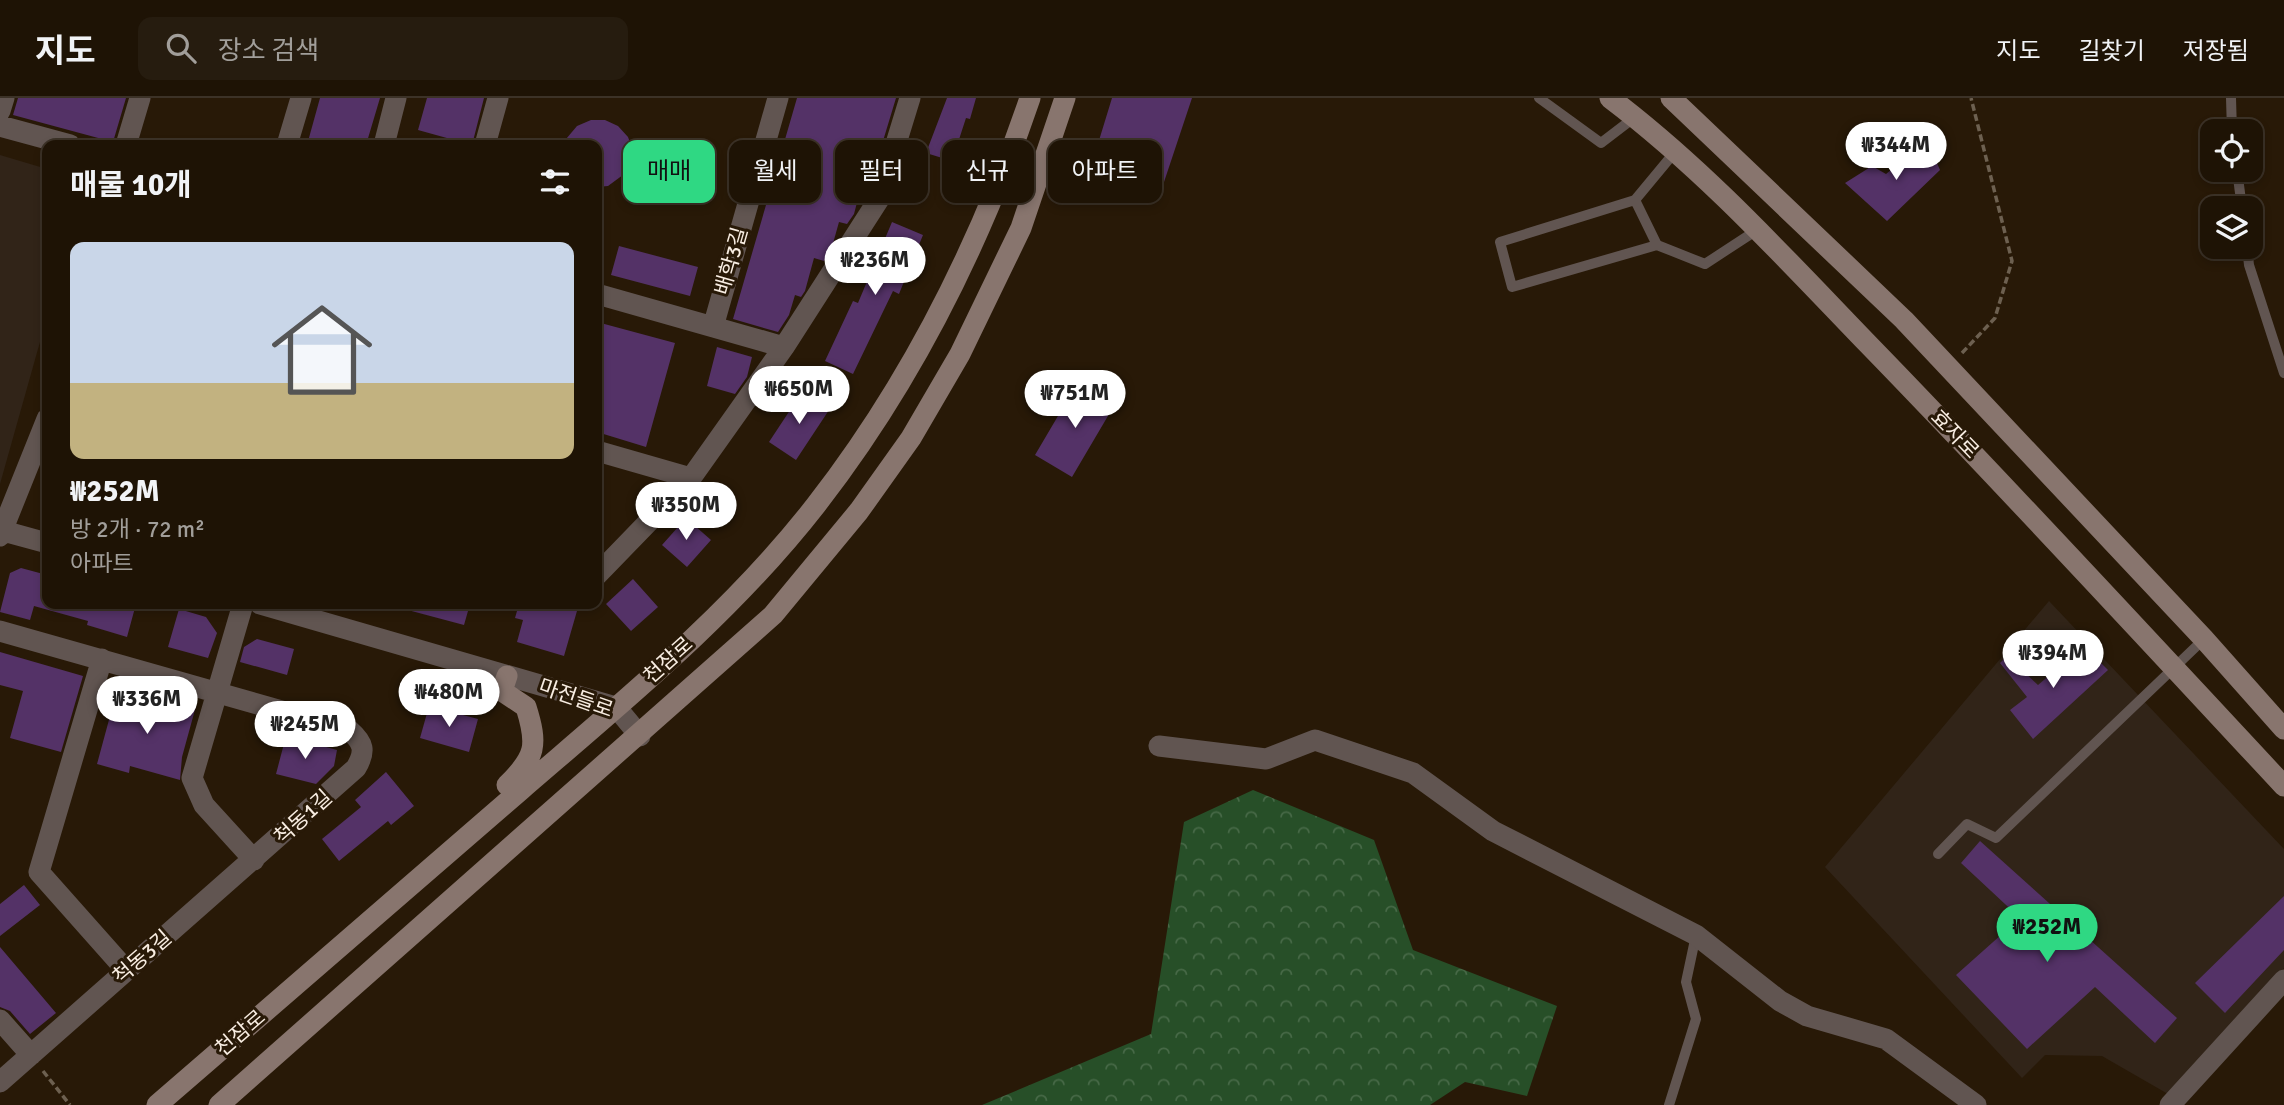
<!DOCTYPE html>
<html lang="ko">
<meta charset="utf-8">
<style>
:root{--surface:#1e1305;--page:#261c0f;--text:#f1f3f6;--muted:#a19e9a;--line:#3c3227;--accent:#2fd883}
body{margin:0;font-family:Signika,"Noto Sans KR",sans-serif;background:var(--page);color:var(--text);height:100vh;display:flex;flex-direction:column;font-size:26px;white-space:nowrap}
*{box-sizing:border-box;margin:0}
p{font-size:23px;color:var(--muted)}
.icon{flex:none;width:38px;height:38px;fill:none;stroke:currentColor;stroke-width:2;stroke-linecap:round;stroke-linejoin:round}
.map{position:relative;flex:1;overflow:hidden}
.details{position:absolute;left:42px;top:42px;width:560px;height:469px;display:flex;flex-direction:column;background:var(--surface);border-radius:14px;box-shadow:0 4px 10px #0003,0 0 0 2px var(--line)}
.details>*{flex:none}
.top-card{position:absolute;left:623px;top:42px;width:665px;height:63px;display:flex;gap:14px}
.fabs{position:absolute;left:2200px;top:21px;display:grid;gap:14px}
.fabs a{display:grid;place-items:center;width:63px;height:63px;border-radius:14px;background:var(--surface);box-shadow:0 4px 10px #0003,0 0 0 2px var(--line);font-size:35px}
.price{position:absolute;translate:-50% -60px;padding:0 16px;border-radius:24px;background:#fff;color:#222;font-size:23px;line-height:46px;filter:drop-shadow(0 2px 4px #0008)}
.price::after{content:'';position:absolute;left:50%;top:42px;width:21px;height:16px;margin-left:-10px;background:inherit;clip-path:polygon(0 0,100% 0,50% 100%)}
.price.current{background:var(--accent);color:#111}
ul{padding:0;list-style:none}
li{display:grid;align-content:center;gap:14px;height:371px;padding:0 28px}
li+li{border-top:2px solid var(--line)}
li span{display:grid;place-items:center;height:217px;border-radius:14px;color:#555}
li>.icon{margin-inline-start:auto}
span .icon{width:126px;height:126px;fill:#fffc;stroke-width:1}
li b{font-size:30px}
h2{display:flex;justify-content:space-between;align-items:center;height:84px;padding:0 28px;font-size:30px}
.chip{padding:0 24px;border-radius:14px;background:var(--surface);box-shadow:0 4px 10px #0003,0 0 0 2px var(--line);font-size:24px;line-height:63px}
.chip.current{background:var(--accent);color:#111}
header{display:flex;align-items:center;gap:42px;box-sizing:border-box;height:98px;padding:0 35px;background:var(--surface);border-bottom:2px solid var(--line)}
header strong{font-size:33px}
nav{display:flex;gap:38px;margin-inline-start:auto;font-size:24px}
.search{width:490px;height:63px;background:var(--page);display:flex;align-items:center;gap:18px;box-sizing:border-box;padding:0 24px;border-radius:14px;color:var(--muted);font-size:26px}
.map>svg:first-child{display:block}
.education{fill:#312418}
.forest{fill:url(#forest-crowns)}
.building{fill:#543267}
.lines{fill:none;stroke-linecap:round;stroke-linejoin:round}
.path{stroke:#6d6050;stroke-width:3.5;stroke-dasharray:7 3.5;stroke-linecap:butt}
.lane{stroke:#615551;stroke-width:10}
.street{stroke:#615551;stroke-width:21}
.secondary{stroke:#88756e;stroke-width:21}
.labels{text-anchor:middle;stroke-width:6;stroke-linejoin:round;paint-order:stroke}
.street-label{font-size:21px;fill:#f8ede2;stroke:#281907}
</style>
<header>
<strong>지도</strong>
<div class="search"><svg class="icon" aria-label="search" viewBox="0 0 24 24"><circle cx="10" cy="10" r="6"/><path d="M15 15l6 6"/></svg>장소 검색</div>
<nav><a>지도</a><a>길찾기</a><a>저장됨</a></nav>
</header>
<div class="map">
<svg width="2284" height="1007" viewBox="0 0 2284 1007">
<defs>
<pattern id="forest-crowns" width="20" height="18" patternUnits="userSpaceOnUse" patternTransform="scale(1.75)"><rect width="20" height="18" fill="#274f28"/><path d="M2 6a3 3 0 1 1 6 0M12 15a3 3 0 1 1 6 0" fill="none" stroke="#476947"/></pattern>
</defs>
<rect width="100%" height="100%" fill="#281907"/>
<path class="education" d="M0,57l47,14v148l-47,167z
M2049,503l235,248v119l-116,126 -66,-38 -57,-1 -23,23 -197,-211z"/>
<path class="forest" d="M1253,692l121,50 39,110 144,56 -30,90 -62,-14 -35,23h-448l169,-71 33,-212z"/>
<path class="building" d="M18,0h108l-13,44 -100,-27z
M320,0h60l-14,47h-59z
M427,0h57l-12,47 -54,-15z
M797,0h99l-23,76 -8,-2 -11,42 -7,10 -8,-2 -7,25 -8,14 -10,-3 -9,33 -4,6 -6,-2 -6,20 -11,17 -45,-13z
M947,0h29l-6,21 -4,-1 -14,43 -26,-8z
M1112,0h80l-28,84 -71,-22z
M591,22h14l13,6 10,11 4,11 -5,24 -19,14 -11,1v-42h-36l16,-19z
M1927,42l13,30 -53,51 -42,-38 27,-17 14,8z
M892,124l31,13 -24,59 -6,-3 -40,83 -28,-13 28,-60 5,2z
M619,148l79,21 -8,29 -79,-21z
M597,224l78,21 -29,104 -49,-15z
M717,249l35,10 -5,20 -12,17 -28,-8z
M1078,284l37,22 -43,73 -37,-22z
M802,294l27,18 -33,50 -27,-18z
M686,420l25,22 -24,27 -25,-22z
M21,470l26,7v29h89l-9,33 -40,-12 1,-4 -54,-15 -4,14 -30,-8 10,-39z
M633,481l25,28 -27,24 -25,-27z
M405,506h65l-6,21 -60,-16z
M519,506h60l-15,52 -47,-14 6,-22 -8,-2z
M179,511l27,8 11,16 -9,25 -40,-11z
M257,541l37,10 -7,26 -47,-13 4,-15z
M2084,548l24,24 -75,69 -23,-29 17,-13 -27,-34 7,-7 31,29z
M0,554l83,24 -22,76 -51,-14 13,-47 -23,-6z
M116,596l39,10 3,-9 38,11 -14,51 -2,23 -50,-14 -1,7 -32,-9z
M429,608l49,13 -9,33 -49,-14z
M286,638l51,14 -3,16 -18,18 -40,-10z
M386,674l28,34 -23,19 -3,-4 -49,40 -17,-22 39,-32 -6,-7z
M1980,743l197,177 -22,25 -60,-56 -68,62 -71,-74 64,-57 -59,-55z
M24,787l16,20 -40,31v-32z
M2284,798v54l-59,63 -30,-30z
M0,849l56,66 -26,21 -20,-23 -10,-4z"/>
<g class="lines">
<path class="path" d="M1962,255l33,-35 17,-57 -41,-163
M43,973l27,34"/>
<path class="lane" d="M1539,0l62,45 34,-26
M2231,0l1,33
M1674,55l-39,47 -135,42 12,45 145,-42 48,19 52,-34
M2237,72l5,38
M1635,102l22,45
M2247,149l2,18 35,108
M1938,756l29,-30 29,14 208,-199
M1669,1007l27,-86 -10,-37 10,-47"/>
<path class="street" d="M0,13l4,-13
M0,28l70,19
M126,47l14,-47
M287,47l14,-47
M384,47l12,-47
M485,47l13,-47
M597,196l187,53
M713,229l65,-229
M597,353l94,27
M0,432l47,13
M0,438l47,-117
M597,477l94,-97 93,-131 95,-148 31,-101
M243,506l-51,174 12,27 50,55
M260,506l356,103 24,29
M0,533l349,99c15,13 17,21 7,38l-356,314
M102,561l-63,213 87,98
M1159,648l107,13 49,-19 98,33 80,58 203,104 84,66 27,15 79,23 90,66
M0,922l31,35
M2170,1007l114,-125"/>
<path class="secondary" d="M1610,0c94,71 175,160 257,245 141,145 279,295 417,443
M1671,0l233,222 300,319 80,90
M507,578l-5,15 24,16c12,38 10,50 -19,78
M157,1007c122,-106 244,-211 365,-316 103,-89 210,-176 294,-284 95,-122 164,-260 214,-407
M219,1007l554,-490 86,-104 52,-73 49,-84 61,-126 44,-130"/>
</g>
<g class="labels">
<g class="street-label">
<text transform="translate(731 163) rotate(-74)" y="7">배학3길</text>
<text transform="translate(1955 336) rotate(46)" y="7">효자로</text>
<text transform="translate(668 562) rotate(-42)" y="7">천잠로</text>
<text transform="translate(576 600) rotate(19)" y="7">마전들로</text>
<text transform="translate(303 719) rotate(-42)" y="7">척동1길</text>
<text transform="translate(142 859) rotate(-41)" y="7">척동3길</text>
<text transform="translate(240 935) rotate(-41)" y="7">천잠로</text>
</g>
</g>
</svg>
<div class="fabs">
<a><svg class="icon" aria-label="locate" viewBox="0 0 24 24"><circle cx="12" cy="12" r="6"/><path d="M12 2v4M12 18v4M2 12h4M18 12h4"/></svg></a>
<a><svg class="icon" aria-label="layers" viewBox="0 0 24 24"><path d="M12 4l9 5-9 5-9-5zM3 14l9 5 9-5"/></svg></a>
</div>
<b class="price" style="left:1896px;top:84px">₩344M</b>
<b class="price" style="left:875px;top:199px">₩236M</b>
<b class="price" style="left:799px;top:328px">₩650M</b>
<b class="price" style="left:1075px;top:332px">₩751M</b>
<b class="price" style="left:686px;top:444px">₩350M</b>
<b class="price" style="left:2053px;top:592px">₩394M</b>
<b class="price" style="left:449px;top:631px">₩480M</b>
<b class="price" style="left:147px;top:638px">₩336M</b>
<b class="price" style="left:305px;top:663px">₩245M</b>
<b class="price current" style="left:2047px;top:866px">₩252M</b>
<div class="top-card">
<a class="chip current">매매</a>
<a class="chip">월세</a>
<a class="chip">필터</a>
<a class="chip">신규</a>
<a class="chip">아파트</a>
</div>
<section class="details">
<h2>매물 10개<svg class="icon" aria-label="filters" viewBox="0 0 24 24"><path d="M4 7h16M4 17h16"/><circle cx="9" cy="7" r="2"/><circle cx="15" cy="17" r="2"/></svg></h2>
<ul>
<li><span style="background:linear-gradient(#c9d6e8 65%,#c2b280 0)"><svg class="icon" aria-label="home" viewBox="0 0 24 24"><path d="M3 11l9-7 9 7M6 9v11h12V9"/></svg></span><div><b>₩252M</b><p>방 2개 · 72 m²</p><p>아파트</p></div></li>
</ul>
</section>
</div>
